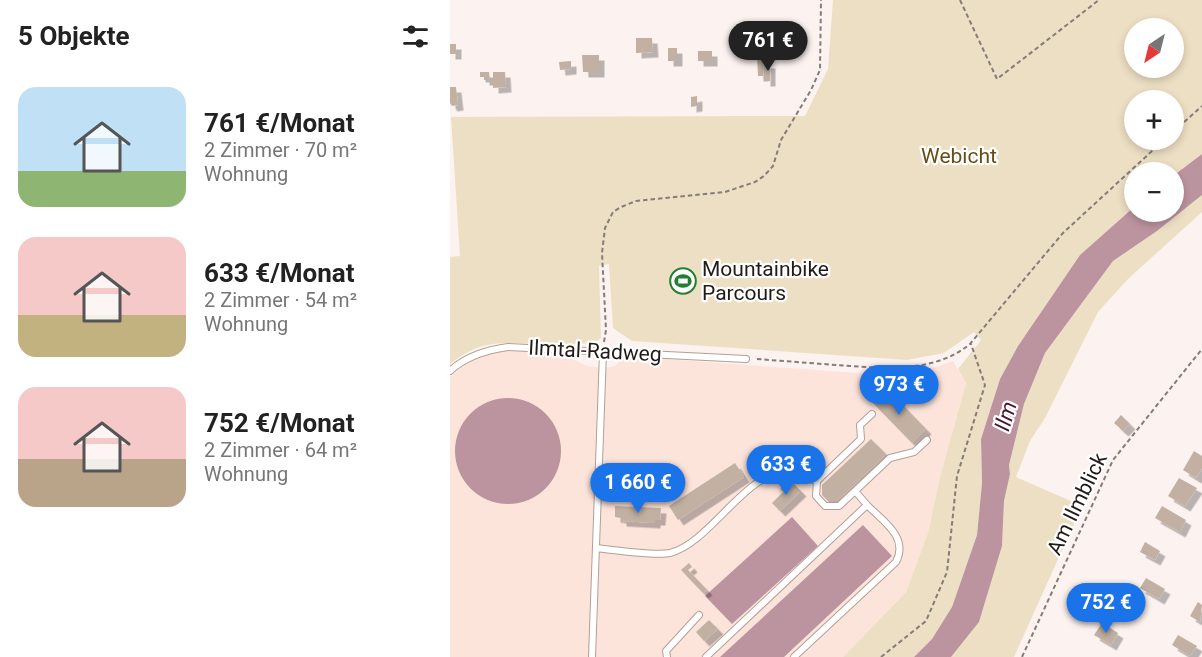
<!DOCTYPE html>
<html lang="de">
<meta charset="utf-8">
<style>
:root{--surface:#fff;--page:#f2f2f2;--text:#222;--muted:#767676;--accent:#1a73e8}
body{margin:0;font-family:Roboto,sans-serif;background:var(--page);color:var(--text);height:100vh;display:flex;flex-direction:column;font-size:22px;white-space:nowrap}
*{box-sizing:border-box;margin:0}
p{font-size:20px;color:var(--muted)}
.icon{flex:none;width:33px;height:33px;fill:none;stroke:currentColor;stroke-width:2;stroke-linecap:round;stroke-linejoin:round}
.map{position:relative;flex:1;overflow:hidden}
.panel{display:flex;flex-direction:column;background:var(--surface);width:450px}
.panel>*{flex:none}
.needle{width:39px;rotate:215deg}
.controls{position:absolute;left:674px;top:18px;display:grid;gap:12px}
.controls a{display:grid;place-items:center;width:60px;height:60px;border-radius:50%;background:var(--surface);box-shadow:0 3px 9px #0003;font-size:30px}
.price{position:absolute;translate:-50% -51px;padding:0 14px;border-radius:21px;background:var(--accent);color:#fff;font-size:20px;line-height:39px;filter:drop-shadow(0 2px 3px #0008)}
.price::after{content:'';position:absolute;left:50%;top:36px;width:18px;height:14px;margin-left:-9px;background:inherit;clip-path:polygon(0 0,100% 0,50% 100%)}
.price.active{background:#222;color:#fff}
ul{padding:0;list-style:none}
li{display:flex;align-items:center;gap:18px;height:150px;padding:0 18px}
li span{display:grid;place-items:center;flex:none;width:168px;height:120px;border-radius:18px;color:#555}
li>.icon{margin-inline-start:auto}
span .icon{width:72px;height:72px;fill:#fffc;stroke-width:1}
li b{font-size:26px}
h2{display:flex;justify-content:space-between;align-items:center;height:72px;padding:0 18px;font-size:26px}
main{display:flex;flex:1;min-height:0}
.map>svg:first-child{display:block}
.built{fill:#fce4db}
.green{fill:#eddfc3;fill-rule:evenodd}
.water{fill:#bc949f}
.building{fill:#c2b1a3;filter:url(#shadow)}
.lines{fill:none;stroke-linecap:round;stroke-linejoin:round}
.lane-casing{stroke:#b39f97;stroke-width:8}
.path{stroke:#847c79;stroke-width:2;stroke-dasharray:4.5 3;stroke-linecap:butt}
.lane{stroke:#fff;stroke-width:6}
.labels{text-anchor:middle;stroke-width:4.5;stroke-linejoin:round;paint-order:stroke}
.park-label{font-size:21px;fill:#684e15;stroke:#fff}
.poi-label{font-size:21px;fill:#221a17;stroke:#fff;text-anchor:start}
.street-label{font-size:21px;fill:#221a17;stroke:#fff}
.water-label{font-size:22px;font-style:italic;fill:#491629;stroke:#fff}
</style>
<main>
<section class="panel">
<h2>5 Objekte<svg class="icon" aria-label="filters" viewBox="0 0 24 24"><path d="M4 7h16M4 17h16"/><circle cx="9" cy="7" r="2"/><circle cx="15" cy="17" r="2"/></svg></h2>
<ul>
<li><span style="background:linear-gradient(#bfe0f5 70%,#8fb573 0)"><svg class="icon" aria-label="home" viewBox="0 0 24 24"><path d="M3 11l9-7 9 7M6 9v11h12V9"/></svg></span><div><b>761 €/Monat</b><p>2 Zimmer · 70 m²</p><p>Wohnung</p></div></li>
<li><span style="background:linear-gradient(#f6c9c9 65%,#c2b280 0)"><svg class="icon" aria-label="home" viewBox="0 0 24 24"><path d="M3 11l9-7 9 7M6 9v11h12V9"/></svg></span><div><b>633 €/Monat</b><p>2 Zimmer · 54 m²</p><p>Wohnung</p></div></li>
<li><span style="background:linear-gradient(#f6c9c9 60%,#b9a48a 0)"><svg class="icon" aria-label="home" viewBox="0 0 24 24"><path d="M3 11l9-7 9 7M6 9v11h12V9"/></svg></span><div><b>752 €/Monat</b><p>2 Zimmer · 64 m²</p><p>Wohnung</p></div></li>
</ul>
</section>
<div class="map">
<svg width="752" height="657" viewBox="0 0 752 657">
<defs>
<filter id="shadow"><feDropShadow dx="5.5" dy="5.5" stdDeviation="0" flood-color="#0004"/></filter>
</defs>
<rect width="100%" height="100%" fill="#fcf3f0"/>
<path class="built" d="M52,351l42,1 20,3 23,11 16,2 12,-2 10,-10 259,19 34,-2 35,-12 13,22 -26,94 -12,56 -22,59 -63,65h-393v-280l15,-12 19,-11z"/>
<path class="green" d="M383,0h369v154l-29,22v-4h-39v35l-54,48 -62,91 -18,33 -19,60 1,44 -5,52 -25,72 -20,32 -18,18h-71l63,-65 22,-59 12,-56 26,-94 -8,-14 23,-29 -7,-8 -30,21 -37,7 -275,-19 -19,-13 -4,-64 -10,2 2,72 -7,5c-17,1 -34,1 -52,1 -38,-1 -60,-6 -92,20v-107l10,-1 -9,-139 354,-1 23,-47zM684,28h39v40h-39zM684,100h39v40h-39z
M752,195v17l-74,67 -30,33 -53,106 -15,23 -14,36 66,29 -68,151h-63l28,-35 23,-76 2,-45 6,-27 -1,-9 15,-61 21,-51 68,-92 44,-30z"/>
<path class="water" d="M752,154v41l-45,36 -44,30 -68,92 -21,51 -15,61 1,9 -6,27 -2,45 -23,76 -28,35h-37l18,-18 20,-32 25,-72 5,-52 -1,-44 19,-60 18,-33 62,-91 54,-48v5h39v-36z
M5 451a53 53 0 1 1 106 0a53 53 0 1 1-106 0Z
M342,517l26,29 -86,78 -27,-28z
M413,525l29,31 -108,101h-64z"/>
<path class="building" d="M304,34v5h7v11h-18v-15z
M186,38h16l1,14 -17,1z
M0,44h6v10h-6z
M218,48h9v13h-9z
M248,51h14v10h-14z
M132,55h17v17h-16z
M307,56h6v20h-5z
M121,61v8l-11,1 -1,-8z
M315,63h5v18h-5z
M30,72h9l1,8h-6v-3h-4z
M43,72h12l1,15 -13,1z
M0,87h6l2,18 -6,1 -2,-3z
M247,96v10l-6,1v-10z
M437,389l39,40 -14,14 -40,-41z
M671,415l9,9 -7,7 -9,-8z
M421,439l15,15 -49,47h-9l-6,-6v-10z
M744,451l8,5v12l-6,10 -13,-8z
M285,463l9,14 -66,43 -9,-14z
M729,478l18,10 -12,18 -17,-10z
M335,484l4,4 5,-4 7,7 -21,20 -8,-8 11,-11 -3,-3z
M165,506l46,2 -1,12h-5v3l-34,-2v-3l-6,-1z
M712,506l24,14 -6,12 -25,-14z
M695,542l15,9 -5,9 -15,-8z
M239,563l3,4 -4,3 19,20 -4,3 -22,-23z
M696,578l19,11 -6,10 -19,-11z
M748,602l4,3 -2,17 -10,-6z
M259,620l9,9 -14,12 -8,-9z
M652,623l16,10 -7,12 -17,-10z
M728,635l19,11 -7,10 -18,-11z"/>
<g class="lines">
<g class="lane-casing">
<path id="lane" d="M0,371c16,-15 36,-21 58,-24l238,12
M405,491l-16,15h-14l-9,-10 1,-15 44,-42 -1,-14 12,-11
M417,505l-12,-14 35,-33 24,-6 13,-12
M146,548c16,2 60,8 74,5 41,-10 79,-87 120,-80 9,1 18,6 27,8
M142,657l11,-305
M217,657l-1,-6 33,-36
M256,657l161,-152c16,16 42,32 29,57l-102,95"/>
</g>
<path class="path" d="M510,0l37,79 102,-79
M723,132l29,-26
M154,342l2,-12 -4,-77 3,-25 8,-16 8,-5 15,-6 89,-9 30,-10 9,-6 9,-10 8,-26 30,-50 9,-20 1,-70
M307,359c26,2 53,4 79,6 45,3 98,9 134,-21l93,-111 101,-93
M431,657l45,-36 21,-49 10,-96 28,-91 -14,-41
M572,657l91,-197 89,-111"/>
<use href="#lane" class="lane"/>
</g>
<defs>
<g id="stadium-ring" transform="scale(1.35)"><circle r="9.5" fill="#fff" stroke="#207f30" stroke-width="1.5"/><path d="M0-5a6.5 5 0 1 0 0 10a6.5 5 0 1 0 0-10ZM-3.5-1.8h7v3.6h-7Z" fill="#207f30"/></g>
</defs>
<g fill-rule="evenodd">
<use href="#stadium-ring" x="233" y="281"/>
</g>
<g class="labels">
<g class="park-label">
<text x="509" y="163">Webicht</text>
</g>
<g class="poi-label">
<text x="252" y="276">Mountainbike<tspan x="252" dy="24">Parcours</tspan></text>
</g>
<g class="street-label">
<text transform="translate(145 351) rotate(3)" y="7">Ilmtal-Radweg</text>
<text transform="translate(627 504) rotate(-64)" y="7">Am Ilmblick</text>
</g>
<g class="water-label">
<text transform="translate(555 416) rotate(-74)" y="8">Ilm</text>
</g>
</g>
</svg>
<div class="controls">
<a><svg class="needle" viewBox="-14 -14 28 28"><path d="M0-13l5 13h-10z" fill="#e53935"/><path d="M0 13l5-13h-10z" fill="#767676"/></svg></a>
<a>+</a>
<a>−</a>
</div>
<b class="price active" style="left:318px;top:72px">761 €</b>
<b class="price" style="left:449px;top:416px">973 €</b>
<b class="price" style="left:336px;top:496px">633 €</b>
<b class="price" style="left:188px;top:514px">1 660 €</b>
<b class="price" style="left:656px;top:634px">752 €</b>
</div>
</main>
